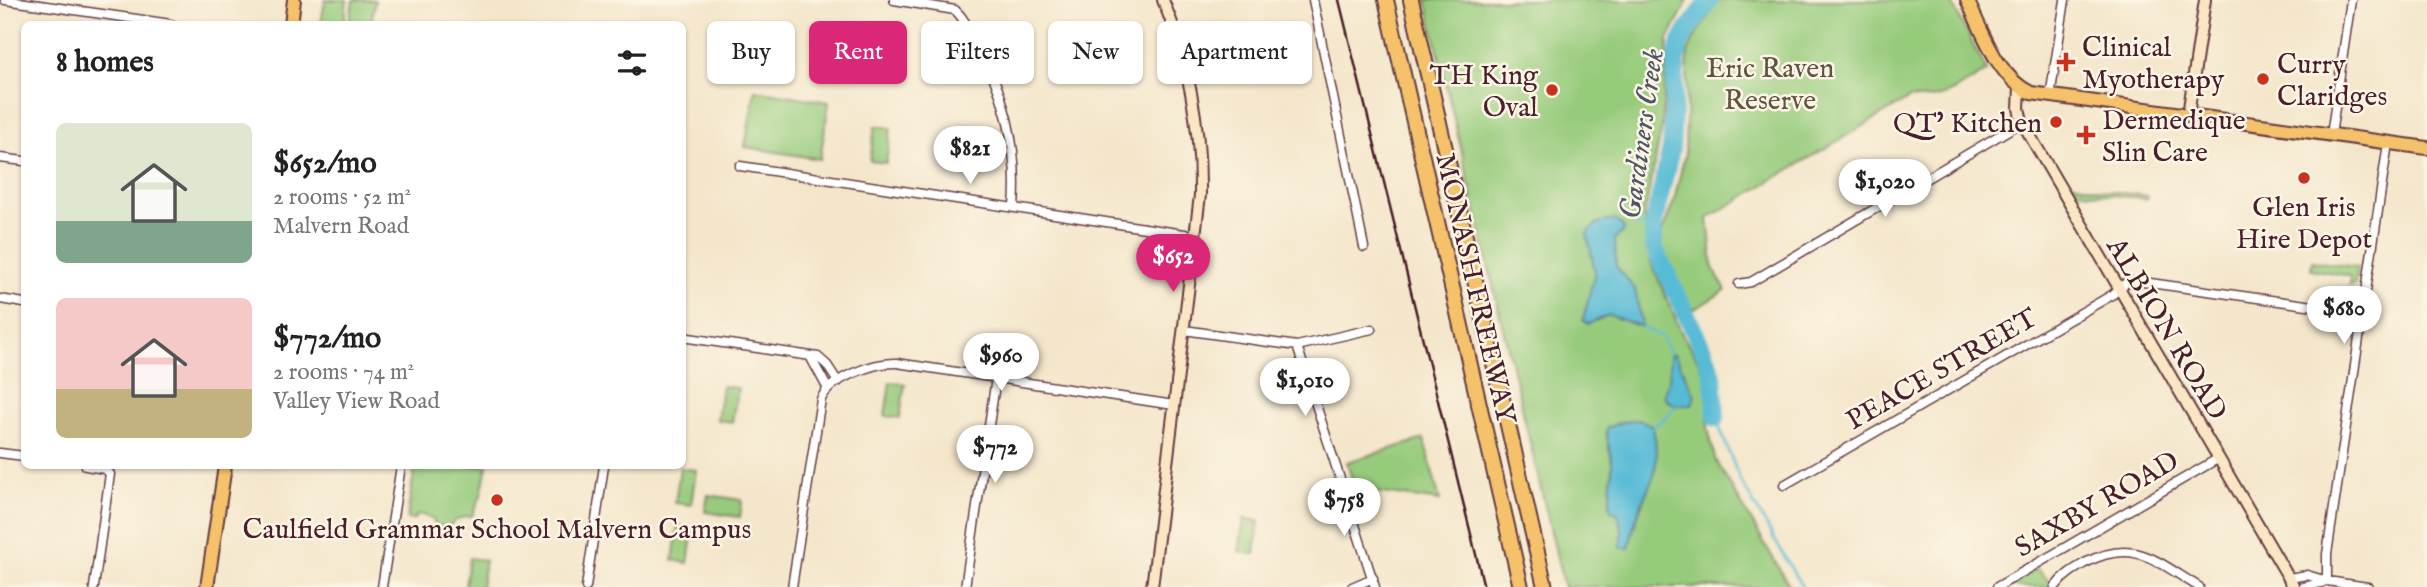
<!DOCTYPE html>
<meta charset="utf-8">
<style>
:root{--surface:#fff;--page:#f6f6f6;--text:#222;--muted:#767676;--accent:#db2777}
body{margin:0;font-family:"IM FELL English",serif;background:var(--page);color:var(--text);height:100vh;display:flex;flex-direction:column;font-size:26px;white-space:nowrap}
*{box-sizing:border-box;margin:0}
p{font-size:23px;color:var(--muted)}
.icon{flex:none;width:38px;height:38px;fill:none;stroke:currentColor;stroke-width:2;stroke-linecap:round;stroke-linejoin:round}
.map{position:relative;flex:1;overflow:hidden}
.details{position:absolute;left:21px;top:21px;width:665px;height:448px;display:flex;flex-direction:column;background:var(--surface);border-radius:10px;box-shadow:0 2px 5px #0004}
.details>*{flex:none}
.banner{position:absolute;left:707px;top:21px;width:665px;height:63px;display:flex;gap:14px}
.price{position:absolute;translate:-50% -60px;padding:0 16px;border-radius:24px;background:#fff;color:#222;font-size:23px;line-height:46px;filter:drop-shadow(0 2px 4px #0008)}
.price::after{content:'';position:absolute;left:50%;top:42px;width:21px;height:16px;margin-left:-10px;background:inherit;clip-path:polygon(0 0,100% 0,50% 100%)}
.price.current{background:var(--accent);color:#fff}
ul{padding:0;list-style:none}
li{display:flex;align-items:center;gap:21px;height:175px;padding:0 35px}
li span{display:grid;place-items:center;flex:none;width:196px;height:140px;border-radius:10px;color:#555}
li>.icon{margin-inline-start:auto}
span .icon{width:84px;height:84px;fill:#fffc;stroke-width:1}
li b{font-size:30px}
h2{display:flex;justify-content:space-between;align-items:center;height:84px;padding:0 35px;font-size:30px}
.tag{padding:0 24px;border-radius:10px;background:var(--surface);box-shadow:0 2px 5px #0004;font-size:24px;line-height:63px}
.tag.current{background:var(--accent);color:#fff}
.map>svg:first-child{display:block}
.green{fill:#97cb7c;stroke:#707554;stroke-width:2}
.water{fill:#58bbd6;stroke:#516d80;stroke-width:2}
.lines{fill:none;stroke-linecap:round;stroke-linejoin:round}
.stream{stroke:#58bbd6;stroke-width:2.5}
.river{stroke:#58bbd6;stroke-width:18}
.minor-casing{stroke:#643d43;stroke-width:11}
.secondary-casing{stroke:#643d43;stroke-width:14}
.primary-casing{stroke:#643d43;stroke-width:16}
.motorway-casing{stroke:#643d43;stroke-width:18}
.minor{stroke:#fff;stroke-width:8}
.secondary{stroke:#fbe6c4;stroke-width:10}
.primary{stroke:#f5c16b;stroke-width:12}
.motorway{stroke:#f5c16b;stroke-width:14}
.rail{stroke:#4a1f2b;stroke-width:2.5}
.poi-dot{fill:#c8321e;stroke:#fcf5e5;stroke-width:2.5}
.labels{text-anchor:middle;stroke-width:5;stroke-linejoin:round;paint-order:stroke}
.poi-label{font-size:28px;fill:#4a1f2b;stroke:#fcf5e5;text-anchor:start}
.park-label{font-size:28px;fill:#615343;stroke:#fcf5e5}
.street-label{font-size:28px;fill:#4a1f2b;stroke:#fcf5e5}
.water-label{font-size:30px;font-style:italic;fill:#4f5667;stroke:#fcf5e5}
</style>
<div class="map">
<svg width="2427" height="587" viewBox="0 0 2427 587">
<rect width="100%" height="100%" fill="#fcf5e5"/>
<filter id="ink" filterUnits="userSpaceOnUse"><feTurbulence type="fractalNoise" baseFrequency=".0143" numOctaves="2"/><feDisplacementMap in="SourceGraphic" scale="14" xChannelSelector="R" yChannelSelector="G"/><feConvolveMatrix kernelMatrix="1 2 1 2 8 2 1 2 1" color-interpolation-filters="sRGB"/></filter>
<filter id="wash" filterUnits="userSpaceOnUse"><feTurbulence type="fractalNoise" baseFrequency=".00686" numOctaves="4" result="noise"/><feDisplacementMap in="SourceGraphic" scale="28" xChannelSelector="R" yChannelSelector="G"/><feGaussianBlur stdDeviation="1.57" result="paint"/><feColorMatrix in="noise" values="0 0 0 0 0 0 0 0 0 0 0 0 0 0 0 0 0 1.4 0 .05"/><feComposite in="paint" operator="in"/></filter>
<g filter="url(#wash)">
<rect width="100%" height="100%" fill="#f4e6cb"/>
<path class="green" d="M325,0h22l-3,24h-23z
M353,0h22l-4,24h-22z
M1426,0h262l-20,40 -6,86 -18,89 3,30 4,17 30,70 18,30 8,19 2,12 -1,35 7,31 75,128h-226z
M1719,0h231l37,71c-27,16 -46,32 -77,27l-202,120 5,50 13,22 -33,20 -31,-60v-18l12,-31 11,-47 3,-102 9,-19z
M755,90l74,12 -9,57 -75,-12z
M875,126l16,2 -5,35 -16,-2z
M2071,182l29,8 47,6v3l-72,-8z
M2312,261l45,6 -2,17 -6,1 1,-9 -39,-7z
M890,382l15,2 -5,34 -15,-2z
M722,386l16,2 -6,34 -15,-2z
M1424,439l16,62 -85,-12 -8,-27z
M415,466h72l-6,29 -9,21c-10,0 -18,4 -24,11l-12,-1 -3,-7 -13,-5 -4,2 -1,3h-8z
M680,468l16,2 -5,35 -16,-2z
M708,495l34,5 -2,17 -35,-5z
M1244,519l15,2 -4,33 -16,-2z
M678,526l15,3 -5,34 -15,-3z
M469,558l16,2 -4,27h-16z
M2037,569l14,14 -2,4h-42z"/>
<path class="water" d="M854,23l17,4 -7,35 -18,-4z
M1615,220l9,7 -1,5 -8,7 1,27 19,23 7,38 -33,-12 -21,9 -5,-4 12,-48 -8,-39 11,-10z
M1670,354l5,1 20,40 -3,10c-12,0 -22,2 -28,-10l6,-19z
M1640,420l13,7c3,14 4,29 2,43 -1,9 -7,18 -10,26 -7,17 -13,34 -16,52h-9l2,-17 -4,-17 -7,-4c-4,-16 2,-32 1,-47 -1,-13 -7,-23 -5,-35l14,-6z"/>
<g class="lines">
<path class="stream" d="M1635,226h18
M1642,327l20,10 8,17
M1716,418l23,60 63,109
M1653,427l14,-11 9,-10"/>
<path class="river" d="M1710,0l-22,29 -9,17 -3,17 -5,86 -18,77 1,21 52,109 7,20 3,42"/>
</g>
</g>
<g filter="url(#ink)">
<g class="lines">
<g class="minor-casing">
<path id="minor" d="M5,0l166,24
M894,0l61,10c8,7 13,17 18,27 31,51 46,110 41,170
M1313,0l51,247
M2050,97l15,-97
M2331,135l20,-135
M0,158l24,3
M740,166l457,70
M1739,284l12,-2 271,-160
M0,299l24,4
M1184,330l113,16 75,-17
M682,337l136,20 9,8 11,17
M1297,346l78,241
M811,358l17,31
M0,453l24,3
M86,466l19,3 5,5 -16,113
M1784,485l328,-190 15,-13h16l220,31
M2289,578l18,-3 20,6 41,6
M2327,581v-27l61,-411
M382,587l19,-121
M586,587l18,-121
M792,587l29,-188c10,-21 53,-37 76,-36l277,42
M965,587l31,-209
M1352,587l21,-9
M1997,587l222,-129
M2055,587c8,-11 18,-17 30,-24 50,-26 72,-1 114,24
M2304,587l20,-5"/>
</g>
<g class="secondary-casing">
<path id="secondary" d="M2020,87l-1,21 3,14 272,465
M2188,115l17,-115
M1152,587l48,-392c1,-68 -11,-132 -37,-195"/>
</g>
<g class="primary-casing">
<path id="primary" d="M1967,0c16,32 30,77 64,93l396,55
M291,24l3,-24
M207,587l18,-121"/>
</g>
<g class="motorway-casing">
<path id="motorway" d="M1386,0l135,587
M1411,0l134,587"/>
</g>
<use href="#minor" class="minor"/>
<use href="#secondary" class="secondary"/>
<use href="#primary" class="primary"/>
<use href="#motorway" class="motorway"/>
<path class="rail" d="M1339,0l145,587"/>
</g>
</g>
<g class="poi-dot">
<path d="M2062.5 51.5h7v7h7v7h-7v7h-7v-7h-7v-7h7z"/>
<circle cx="2263" cy="79" r="7"/>
<circle cx="1552" cy="90" r="7"/>
<circle cx="2056" cy="122" r="7"/>
<path d="M2082.5 124.5h7v7h7v7h-7v7h-7v-7h-7v-7h7z"/>
<circle cx="2304" cy="178" r="7"/>
<circle cx="497" cy="500" r="7"/>
</g>
<g class="labels">
<g class="poi-label">
<text x="2082" y="56">Clinical<tspan x="2082" dy="32">Myotherapy</tspan></text>
<text x="2277" y="73">Curry<tspan x="2277" dy="32">Claridges</tspan></text>
<text x="1538" y="84" text-anchor="end">TH King<tspan x="1538" dy="32">Oval</tspan></text>
<text x="2102" y="129">Dermedique<tspan x="2102" dy="32">Slin Care</tspan></text>
<text x="2042" y="132" text-anchor="end">QT' Kitchen</text>
<text x="2304" y="216" text-anchor="middle">Glen Iris<tspan x="2304" dy="32">Hire Depot</tspan></text>
<text x="497" y="538" text-anchor="middle">Caulfield Grammar School Malvern Campus</text>
</g>
<g class="park-label">
<text x="1770" y="77">Eric Raven<tspan x="1770" dy="32">Reserve</tspan></text>
</g>
<g class="street-label">
<text transform="translate(1477 288) rotate(77)" y="10">MONASH FREEWAY</text>
<text transform="translate(2168 328) rotate(59)" y="10">ALBION ROAD</text>
<text transform="translate(1941 368) rotate(-30)" y="10">PEACE STREET</text>
<text transform="translate(2096 503) rotate(-30)" y="10">SAXBY ROAD</text>
</g>
<g class="water-label">
<text transform="translate(1641 134) rotate(-82)" y="10">Gardiners Creek</text>
</g>
</g>
</svg>
<b class="price" style="left:970px;top:186px">$821</b>
<b class="price" style="left:1885px;top:219px">$1,020</b>
<b class="price current" style="left:1173px;top:294px">$652</b>
<b class="price" style="left:2344px;top:346px">$680</b>
<b class="price" style="left:1001px;top:393px">$960</b>
<b class="price" style="left:1305px;top:418px">$1,010</b>
<b class="price" style="left:995px;top:485px">$772</b>
<b class="price" style="left:1344px;top:538px">$758</b>
<div class="banner">
<a class="tag">Buy</a>
<a class="tag current">Rent</a>
<a class="tag">Filters</a>
<a class="tag">New</a>
<a class="tag">Apartment</a>
</div>
<section class="details">
<h2>8 homes<svg class="icon" aria-label="filters" viewBox="0 0 24 24"><path d="M4 7h16M4 17h16"/><circle cx="9" cy="7" r="2"/><circle cx="15" cy="17" r="2"/></svg></h2>
<ul>
<li><span style="background:linear-gradient(#dfe7d0 70%,#7fa58c 0)"><svg class="icon" aria-label="home" viewBox="0 0 24 24"><path d="M3 11l9-7 9 7M6 9v11h12V9"/></svg></span><div><b>$652/mo</b><p>2 rooms · 52 m²</p><p>Malvern Road</p></div></li>
<li><span style="background:linear-gradient(#f6c9c9 65%,#c2b280 0)"><svg class="icon" aria-label="home" viewBox="0 0 24 24"><path d="M3 11l9-7 9 7M6 9v11h12V9"/></svg></span><div><b>$772/mo</b><p>2 rooms · 74 m²</p><p>Valley View Road</p></div></li>
</ul>
</section>
</div>
